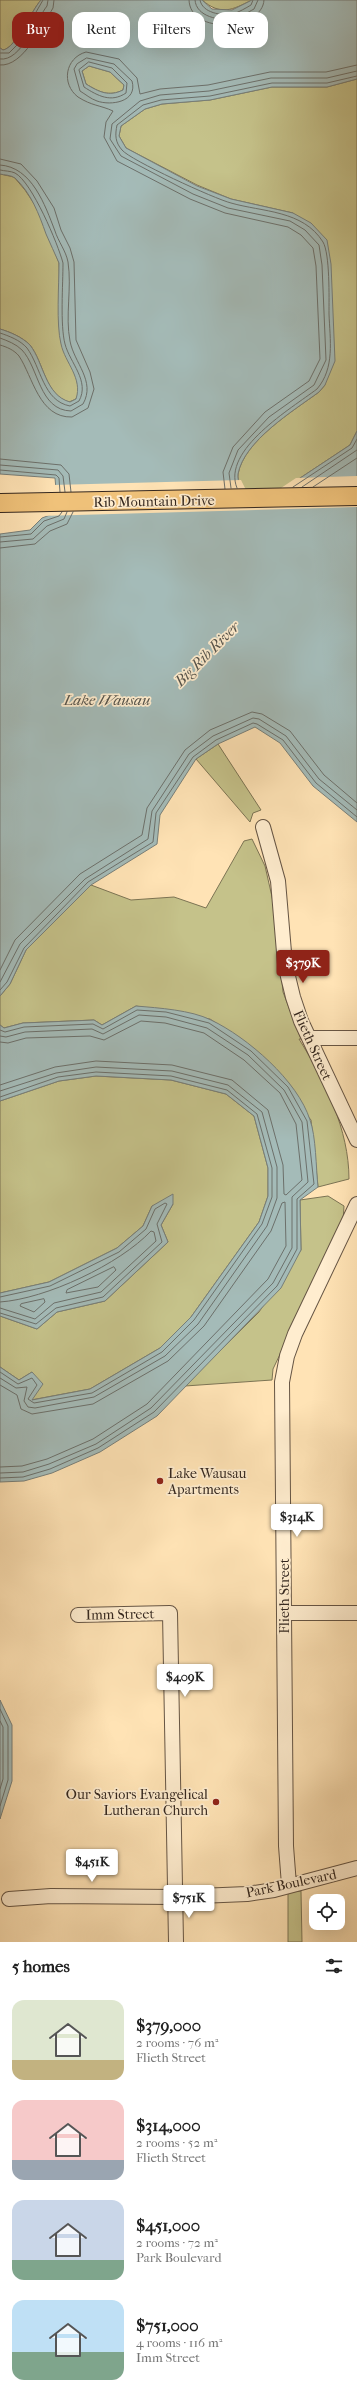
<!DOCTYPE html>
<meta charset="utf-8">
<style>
:root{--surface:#fff;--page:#f2f2f2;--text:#222;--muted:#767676;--accent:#8f2418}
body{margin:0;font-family:"IM FELL French Canon",serif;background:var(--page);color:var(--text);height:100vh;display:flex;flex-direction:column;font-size:15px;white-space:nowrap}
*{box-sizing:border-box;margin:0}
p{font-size:13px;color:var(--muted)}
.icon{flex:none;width:22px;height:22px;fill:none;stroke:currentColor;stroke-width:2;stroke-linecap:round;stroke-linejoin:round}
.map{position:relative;height:1942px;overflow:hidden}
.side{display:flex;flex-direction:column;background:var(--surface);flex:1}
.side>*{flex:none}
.top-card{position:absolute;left:12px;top:12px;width:333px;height:36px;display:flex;gap:8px}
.controls{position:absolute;left:309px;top:1894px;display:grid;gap:8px}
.controls a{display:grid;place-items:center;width:36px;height:36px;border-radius:8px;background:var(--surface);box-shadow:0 4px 16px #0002;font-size:20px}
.price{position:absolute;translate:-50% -34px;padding:0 9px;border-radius:4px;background:#fff;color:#222;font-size:13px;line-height:26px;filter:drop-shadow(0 1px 2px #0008)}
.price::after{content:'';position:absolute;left:50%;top:24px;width:12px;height:9px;margin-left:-6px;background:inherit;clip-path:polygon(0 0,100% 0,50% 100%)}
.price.selected{background:var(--accent);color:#fff}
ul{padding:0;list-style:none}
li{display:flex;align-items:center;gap:12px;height:100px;padding:0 12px}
li span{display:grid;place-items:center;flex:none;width:112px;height:80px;border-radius:12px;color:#555}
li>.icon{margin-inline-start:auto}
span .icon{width:48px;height:48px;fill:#fffc;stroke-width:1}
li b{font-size:17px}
h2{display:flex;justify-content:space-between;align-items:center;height:48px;padding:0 12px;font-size:17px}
.tag{padding:0 14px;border-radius:12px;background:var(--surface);box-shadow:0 4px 16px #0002;font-size:14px;line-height:36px}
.tag.selected{background:var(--accent);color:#fff}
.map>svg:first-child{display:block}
.green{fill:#c5c28a;stroke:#7c7454}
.water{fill:#a4bbb8;stroke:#777f7a;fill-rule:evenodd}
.pier{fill:#ffe3b5}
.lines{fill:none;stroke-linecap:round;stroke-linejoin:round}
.shore{stroke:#6c706b;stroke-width:1}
.minor-casing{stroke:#654;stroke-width:16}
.major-casing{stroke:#33261e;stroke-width:20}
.minor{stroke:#ffedcf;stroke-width:14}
.major{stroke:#f0c27a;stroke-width:18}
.poi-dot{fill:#8f2418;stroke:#ffedcf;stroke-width:1.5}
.labels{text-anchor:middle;stroke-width:3.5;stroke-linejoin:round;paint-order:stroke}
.street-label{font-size:14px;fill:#33261e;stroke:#ffedcf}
.poi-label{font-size:14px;fill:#33261e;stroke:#ffedcf;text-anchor:start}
.water-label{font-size:15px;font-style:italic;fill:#55534c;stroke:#ffedcf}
</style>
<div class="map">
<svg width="357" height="1942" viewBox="0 0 357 1942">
<rect width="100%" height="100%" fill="#ffe3b5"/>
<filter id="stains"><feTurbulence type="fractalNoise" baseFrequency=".005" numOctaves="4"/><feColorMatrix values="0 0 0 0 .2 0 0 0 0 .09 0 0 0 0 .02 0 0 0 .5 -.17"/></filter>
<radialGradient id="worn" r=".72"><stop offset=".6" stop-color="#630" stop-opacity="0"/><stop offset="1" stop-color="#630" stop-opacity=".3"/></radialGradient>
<path class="green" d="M0,0h41c-10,11 -25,48 -38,50l-3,-2z
M202,0h50c-20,10 -31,16 -50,0z
M89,66l21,6 14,13 -1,5c-14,7 -24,2 -37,-6l-4,-13z
M357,79v352l-7,14 -68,45 -36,4c-4,-6 -9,-12 -8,-20 6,-33 55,-63 81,-82l6,-7 -32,-172 -62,-14 -34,-14 -71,-37 -7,-12 2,-10 24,-17 17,-5 48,-4 62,-13h55z
M0,174l14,3 11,13 16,24 6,21 8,17 4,11 2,79 15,35 3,14 -3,8 -7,3c-24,-7 -25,-39 -39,-57 -8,-8 -20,-13 -30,-16z
M218,744l43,66 -8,3 -3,9 -54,-63z
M252,839l13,27 10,44 8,82 18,47h-2c26,42 50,91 50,140l-31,8 -7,-67 -58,-72 -43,-29 -74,-13 -34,19 -8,-5 -71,3 -19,5 -4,-3v-29l10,-12 16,-34 65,-65 40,15 43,-3 32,11 38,-67z
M96,1076l75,4 55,14 28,22 14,52v28l-9,26 -68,95 -31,31 -70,41 -59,11 1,-28 -13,8 -19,-13v-51l37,13 20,-17 48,-11 63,-59 -7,-17 12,-21 -21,2 -9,20 -26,22 -68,34 -49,11v-192l59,-20z
M328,1196l16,10 -1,16 -70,147 -1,11 -87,6 74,-74 42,-62 -1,-50z
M301,1891l1,51h-14v-50z"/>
<path class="water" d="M41,0h161l10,9 20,1 20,-10h105v79l-30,8h-55l-62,13 -48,4 -17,5 -24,17 -2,10 7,12 71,38 34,13 62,14 18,10 16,17 4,24 4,97 -10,24 -6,7c-26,19 -75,49 -81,82 -1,8 4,14 8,20l36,-4 68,-45 7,-14v391l-44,-36 -33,-43 -25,-16 -37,17 -22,15 -36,56 -3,29 -66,41 -65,65 -16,34 -10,12v-462l30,-4 12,-12 16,-6 -3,-34 -55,-4v-145c10,3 22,8 30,16 14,18 15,50 40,57l6,-3c7,-21 -11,-36 -15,-55 -5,-20 -2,-59 -2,-81 -4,-10 -9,-19 -13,-29 -7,-20 -15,-41 -31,-56 -4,-3 -11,-3 -15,-4v-126l3,2c13,-2 28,-39 38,-50zM89,66l21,6 14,13 -1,5c-14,7 -24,2 -37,-6l-4,-13z
M136,1006c23,2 55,4 75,14 36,17 87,61 99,100 6,16 6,48 8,67l-18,13 1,50 -20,38 -124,128 -57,36 -48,21 -28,8 -24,1v-115l19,13 13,-8 11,12 -11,16 58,-11 70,-41 31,-31 68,-95 9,-26v-28l-14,-52 -28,-22 -55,-14 -75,-4 -37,5 -59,20v-76l4,3 19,-5 71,-3 8,5z
M173,1194v10l-12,21 7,17 -63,59 -48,11 -20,17 -37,-13v-23l49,-11 68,-34 26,-22 9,-20z
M0,1700l12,25v56l-12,38z"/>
<path class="pier" d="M357,476v31l-316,9 15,-5 -3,-26 188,-5 6,12 12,4 22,-8 15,-10z"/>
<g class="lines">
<path class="shore" d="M189,0c1,36 74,30 75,0
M195,0c1,17 25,21 39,19 6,-1 14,-7 20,-10l4,-9
M200,0c2,13 22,16 33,14 6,-2 13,-6 18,-9l2,-5
M0,53h9l8,-8 26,-45
M87,58l27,6 18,17c6,21 -21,25 -35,20 -6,-2 -12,-7 -17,-10l-6,-22 3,-5z
M0,59c21,3 36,-39 47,-53l1,-6
M89,62l23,6 15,15 -1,10c-15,10 -28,3 -42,-6l-5,-17z
M0,65c23,2 42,-39 53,-57l1,-8
M0,159l21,5 16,17 17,27 7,22 9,18 4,14 2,78 14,32 4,17 -6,19 -16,9c-33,1 -39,-40 -53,-61 -5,-6 -12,-9 -19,-11
M0,165c32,2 45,40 55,66 3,10 11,20 13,31 4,26 -3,54 2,79 4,22 26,40 13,63l-12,7c-32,-1 -32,-43 -49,-61 -6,-6 -14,-9 -22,-12
M0,170c4,1 11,1 15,3 17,9 43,71 48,90 0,21 -3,62 2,81 5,19 25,37 14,57l-9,5c-27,-5 -29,-39 -43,-58 -7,-8 -18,-12 -27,-15
M0,459l61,6 8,9 2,18
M0,465l58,5 5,6 2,16
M0,470l56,5 3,3 1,14
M293,487l59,-39 5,-9
M302,487l55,-37
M313,487l44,-29
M231,488l-2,-15 9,-23 31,-33 45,-32 12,-25 -4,-95 -3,-20 -14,-15 -15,-9 -62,-13 -35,-14 -72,-38 -11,-17 2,-15 28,-23 20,-6 49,-4 62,-13h56l30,-7
M237,488c-16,-38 55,-80 80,-99 18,-21 13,-49 12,-75 0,-16 1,-60 -6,-72 -20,-32 -61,-30 -92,-39 -16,-4 -101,-43 -109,-53 -7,-8 -7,-15 -5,-25l26,-20 18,-5 49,-4 62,-13h55l30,-7
M225,489l-2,-17 10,-25 32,-35 44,-31 11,-22 -4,-93 -3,-18 -12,-13 -13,-8 -63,-14 -35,-14 -73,-38 -13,-24 2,-15 7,-11c-13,-6 -21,-5 -35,-14 -17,-13 -13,-39 8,-45l33,7 18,19 3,16 20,-5 48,-4 62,-13h56l31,-7
M0,537l31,-3 13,-13 15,-5 3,-4
M0,542l33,-3 14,-13 17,-7 3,-7
M0,548l35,-4 15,-13 17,-7 6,-12
M0,970l15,-30 65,-66 62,-39 5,-27 38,-58 25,-20 42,-18 10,2 28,17 34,44 33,28
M0,982l20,-38 65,-65 63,-40 4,-28 37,-57 24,-18 40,-18 6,1 27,17 33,43 38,31
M0,990l7,-8 17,-34 64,-66 65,-40 3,-29 37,-56 23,-17 37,-17 4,1 26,16 33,43 41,34
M0,1030l5,2 19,-5 69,-3 10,5 34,-19 29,2 43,11 42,28 37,36 19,34 7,63 -17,15v50l-20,37 -123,126 -56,36 -48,21 -27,8 -23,1
M0,1036l6,1 19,-5 67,-3 11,5 36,-19 27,2 41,11 41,27 36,35 18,32 6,60 -16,15v51l-19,35 -122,125 -55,36 -47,20 -26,8 -23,1
M0,1042l8,1 18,-5 64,-2 14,4 37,-19 24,2 39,10 40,27 36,33 16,31 6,56 -16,15 -2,-1 -1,-29 -15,-55 -36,-30 -60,-15 -76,-4 -41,6 -55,18
M0,1091l56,-18 40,-6 76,4 56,14 34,27 15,55v31l-10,28 -69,98 -33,32 -71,41 -59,11 -7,-1 -4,-6 3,-14 -11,1 -16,-10
M0,1097l58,-20 38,-5 75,4 56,14 30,24 15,54v29l-10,27 -68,96 -32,32 -70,41 -58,10 -6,-4 9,-14 -5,-7 -14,6 -18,-12
M114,1267l2,3 -18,17 -32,6 1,-3z
M0,1297l50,-11 69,-34 27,-23 9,-20 10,-6 2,1 -10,20 5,18 -59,55 -47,11 -20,16 -36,-11
M44,1299l1,3 -11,10 -14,-6 1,-2z
M0,1302c46,-3 120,-38 151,-71l3,1 2,9 -55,51 -47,11 -19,16 -35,-11
M0,1385l17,10 4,14 11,5 61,-10 75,-43 36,-35 67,-95 11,-28 3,-1 1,44 -18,33 -121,125 -54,35 -46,20 -25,7 -22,1
M0,1709l8,17v54l-8,26
M0,1721l3,6v52l-3,10"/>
<g class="minor-casing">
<path id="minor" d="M263,827l15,54 7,83 8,33 8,24 56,119
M309,1038h48
M284,1613h73
M78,1615l92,-2 6,329
M289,1885l-3,-39 -4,-464 5,-26 8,-22 62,-130
M9,1899l42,-3 124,1 72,-3 27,-4 83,-22"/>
</g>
<g class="major-casing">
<path id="major" d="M0,503l357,-7"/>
</g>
<use href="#minor" class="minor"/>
<use href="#major" class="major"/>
</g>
<g class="poi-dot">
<circle cx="160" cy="1481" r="4"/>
<circle cx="216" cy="1802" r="4"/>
</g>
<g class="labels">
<g class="street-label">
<text transform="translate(154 501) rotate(-1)" y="5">Rib Mountain Drive</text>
<text transform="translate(313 1045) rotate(66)" y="5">Flieth Street</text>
<text transform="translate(284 1596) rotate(-90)" y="5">Flieth Street</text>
<text transform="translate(120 1614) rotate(-1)" y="5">Imm Street</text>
<text transform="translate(291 1883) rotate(-12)" y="5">Park Boulevard</text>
</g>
<g class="poi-label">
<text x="168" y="1478">Lake Wausau<tspan x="168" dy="16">Apartments</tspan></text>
<text x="208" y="1799" text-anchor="end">Our Saviors Evangelical<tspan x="208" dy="16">Lutheran Church</tspan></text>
</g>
<g class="water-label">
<text transform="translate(207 654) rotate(-45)" y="5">Big Rib River</text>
<text x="107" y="705">Lake Wausau</text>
</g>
</g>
<rect width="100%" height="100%" filter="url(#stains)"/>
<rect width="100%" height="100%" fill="url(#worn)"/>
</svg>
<div class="controls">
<a><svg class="icon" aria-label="locate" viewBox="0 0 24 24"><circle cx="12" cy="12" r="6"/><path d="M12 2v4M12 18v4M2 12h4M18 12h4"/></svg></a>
</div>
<b class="price selected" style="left:303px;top:984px">$379K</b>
<b class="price" style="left:297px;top:1538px">$314K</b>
<b class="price" style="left:185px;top:1698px">$409K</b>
<b class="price" style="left:92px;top:1883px">$451K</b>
<b class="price" style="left:189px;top:1919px">$751K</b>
<div class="top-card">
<a class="tag selected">Buy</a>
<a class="tag">Rent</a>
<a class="tag">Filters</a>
<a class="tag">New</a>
</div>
</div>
<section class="side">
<h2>5 homes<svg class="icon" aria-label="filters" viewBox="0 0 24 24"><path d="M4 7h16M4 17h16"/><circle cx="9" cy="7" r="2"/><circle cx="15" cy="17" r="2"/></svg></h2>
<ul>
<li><span style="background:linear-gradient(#dfe7d0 75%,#c2b280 0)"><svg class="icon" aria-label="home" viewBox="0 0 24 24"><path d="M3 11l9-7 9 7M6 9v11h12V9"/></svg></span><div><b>$379,000</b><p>2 rooms · 76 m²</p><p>Flieth Street</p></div></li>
<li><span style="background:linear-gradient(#f6c9c9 75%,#9aa5b1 0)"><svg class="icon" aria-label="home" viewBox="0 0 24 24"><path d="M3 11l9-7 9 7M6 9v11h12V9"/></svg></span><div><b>$314,000</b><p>2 rooms · 52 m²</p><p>Flieth Street</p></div></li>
<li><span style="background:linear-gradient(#c9d6e8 75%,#7fa58c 0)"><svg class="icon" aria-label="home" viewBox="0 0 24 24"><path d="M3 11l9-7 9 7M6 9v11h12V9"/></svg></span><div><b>$451,000</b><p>2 rooms · 72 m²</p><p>Park Boulevard</p></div></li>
<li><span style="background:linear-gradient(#bfe0f5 65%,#7fa58c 0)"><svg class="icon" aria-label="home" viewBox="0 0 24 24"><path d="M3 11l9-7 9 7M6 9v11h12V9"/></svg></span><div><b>$751,000</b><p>4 rooms · 116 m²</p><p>Imm Street</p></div></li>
</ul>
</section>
